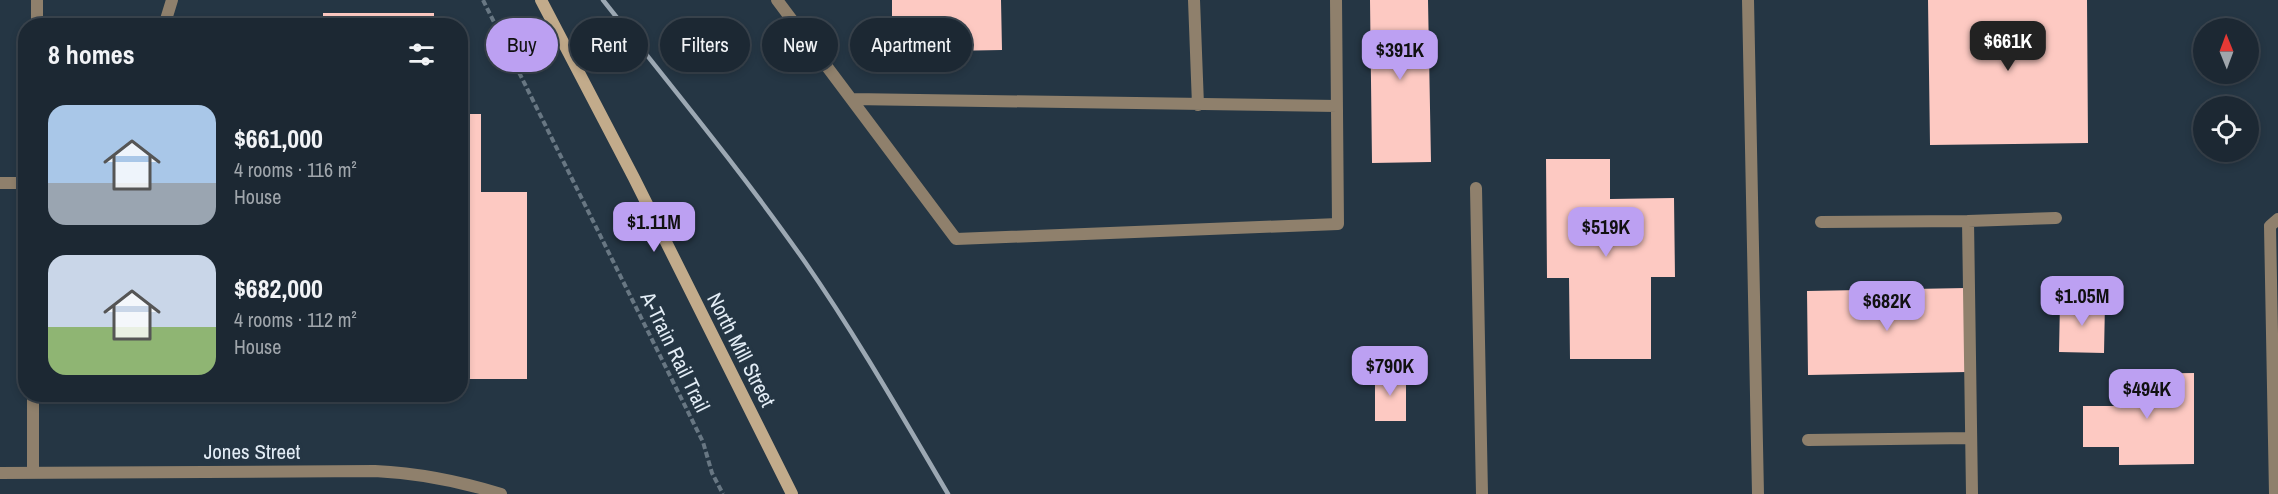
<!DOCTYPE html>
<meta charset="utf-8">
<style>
:root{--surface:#1c2833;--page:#25303b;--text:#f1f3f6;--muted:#a0a6ac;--line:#3a444e;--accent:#bca0f2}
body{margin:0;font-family:"Archivo Narrow",sans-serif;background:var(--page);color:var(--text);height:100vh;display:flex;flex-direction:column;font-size:22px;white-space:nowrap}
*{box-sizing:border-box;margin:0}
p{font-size:20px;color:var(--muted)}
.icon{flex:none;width:33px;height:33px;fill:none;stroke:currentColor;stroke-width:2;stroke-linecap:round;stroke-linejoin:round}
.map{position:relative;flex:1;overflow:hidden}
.panel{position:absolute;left:18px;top:18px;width:450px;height:384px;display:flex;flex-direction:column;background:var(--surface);border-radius:24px;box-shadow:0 3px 9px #0003,0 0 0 2px var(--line)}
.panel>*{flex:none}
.hud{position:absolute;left:486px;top:18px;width:570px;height:54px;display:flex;gap:12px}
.needle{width:39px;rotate:359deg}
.fabs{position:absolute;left:2193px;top:18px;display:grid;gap:12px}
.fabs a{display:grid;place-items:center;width:66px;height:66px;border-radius:50%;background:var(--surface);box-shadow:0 3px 9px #0003,0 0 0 2px var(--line);font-size:30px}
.price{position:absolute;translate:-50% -51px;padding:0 14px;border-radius:12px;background:var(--accent);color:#111;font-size:20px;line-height:39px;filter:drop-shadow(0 2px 3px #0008)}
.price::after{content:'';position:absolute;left:50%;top:36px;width:18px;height:14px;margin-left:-9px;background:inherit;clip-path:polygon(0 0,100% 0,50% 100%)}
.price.selected{background:#222;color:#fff}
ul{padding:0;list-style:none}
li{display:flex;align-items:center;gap:18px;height:150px;padding:0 30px}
li span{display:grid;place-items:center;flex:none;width:168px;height:120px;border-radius:18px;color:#555}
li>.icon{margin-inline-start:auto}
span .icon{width:72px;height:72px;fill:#fffc;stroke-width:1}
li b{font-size:26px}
h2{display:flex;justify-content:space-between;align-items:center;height:72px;padding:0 30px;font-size:26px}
.chip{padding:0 21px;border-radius:27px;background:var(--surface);box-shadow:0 3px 9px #0003,0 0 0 2px var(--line);font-size:21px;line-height:54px}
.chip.selected{background:var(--accent);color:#111}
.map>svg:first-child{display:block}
.building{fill:#fdc9c2}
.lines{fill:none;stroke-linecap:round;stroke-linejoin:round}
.path{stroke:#687783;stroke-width:4;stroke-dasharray:6 3;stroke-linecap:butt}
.service{stroke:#8f806c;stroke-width:12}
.minor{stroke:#8f806c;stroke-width:12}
.secondary{stroke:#c2ab8b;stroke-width:12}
.rail{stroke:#9ca8b3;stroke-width:4.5}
.labels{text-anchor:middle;stroke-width:6;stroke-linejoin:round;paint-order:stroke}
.street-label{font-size:21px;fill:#e3edf6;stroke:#253644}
</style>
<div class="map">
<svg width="2278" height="494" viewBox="0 0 2278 494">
<rect width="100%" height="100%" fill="#253644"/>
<path class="building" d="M892,0h109l1,50 -110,2z
M1370,0h58l3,162 -59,1z
M1928,0h159l1,143 -158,2z
M323,13h111v13h-111z
M460,114h21v78h46v187h-67z
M1546,159h64v40l64,-1 1,79h-24v82h-81l-1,-81h-22z
M1966,288l1,84 -159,3 -1,-84z
M2060,301l45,2 -1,50 -45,-1z
M1375,373h31v48h-31z
M2194,373v91l-75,1v-18h-36v-41h35v-32z"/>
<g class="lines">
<path class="path" d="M483,0l220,442 9,31 11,21"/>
<path class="service" d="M777,0l179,239 382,-15 -2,-224
M1194,0l4,105
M1748,0l10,494
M164,26l8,-26
M852,99l485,7
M0,183h26
M1476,188l6,306
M1968,221l88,-3
M1821,222l147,-1 4,273
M1808,440l163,-2
M2275,494l-5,-268 8,-7"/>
<path class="minor" d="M37,26v-26
M0,473l375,-2c44,2 84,10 126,23
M33,473v-79"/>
<path class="secondary" d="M541,0l93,178 158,316"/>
<path class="rail" d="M603,0c68,86 139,172 202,262 52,75 97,154 143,232"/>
</g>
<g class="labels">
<g class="street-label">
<text transform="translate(741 350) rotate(63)" y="7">North Mill Street</text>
<text transform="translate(675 352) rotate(64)" y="7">A-Train Rail Trail</text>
<text x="252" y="459">Jones Street</text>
</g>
</g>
</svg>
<div class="fabs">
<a><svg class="needle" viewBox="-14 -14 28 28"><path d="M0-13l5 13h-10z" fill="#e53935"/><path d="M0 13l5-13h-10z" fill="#a0a6ac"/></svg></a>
<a><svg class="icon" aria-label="locate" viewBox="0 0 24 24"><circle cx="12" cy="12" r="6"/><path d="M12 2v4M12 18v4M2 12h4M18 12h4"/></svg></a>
</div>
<b class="price selected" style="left:2008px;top:72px">$661K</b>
<b class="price" style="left:1400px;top:81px">$391K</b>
<b class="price" style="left:654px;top:253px">$1.11M</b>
<b class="price" style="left:1606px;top:258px">$519K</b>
<b class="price" style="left:2082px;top:327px">$1.05M</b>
<b class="price" style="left:1887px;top:332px">$682K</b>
<b class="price" style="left:1390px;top:397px">$790K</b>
<b class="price" style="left:2147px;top:420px">$494K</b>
<div class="hud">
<a class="chip selected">Buy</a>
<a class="chip">Rent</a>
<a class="chip">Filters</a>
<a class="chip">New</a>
<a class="chip">Apartment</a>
</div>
<section class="panel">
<h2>8 homes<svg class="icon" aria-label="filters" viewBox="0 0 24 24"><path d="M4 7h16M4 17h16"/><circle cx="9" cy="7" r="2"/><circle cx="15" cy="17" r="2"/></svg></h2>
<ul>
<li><span style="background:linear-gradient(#a9c7e8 65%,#9aa5b1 0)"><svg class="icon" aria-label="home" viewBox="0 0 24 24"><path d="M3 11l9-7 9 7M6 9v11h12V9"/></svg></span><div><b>$661,000</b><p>4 rooms · 116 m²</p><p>House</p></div></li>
<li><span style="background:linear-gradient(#c9d6e8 60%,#8fb573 0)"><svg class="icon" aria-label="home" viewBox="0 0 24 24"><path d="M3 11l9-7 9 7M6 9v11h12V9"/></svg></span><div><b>$682,000</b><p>4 rooms · 112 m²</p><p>House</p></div></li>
</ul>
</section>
</div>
